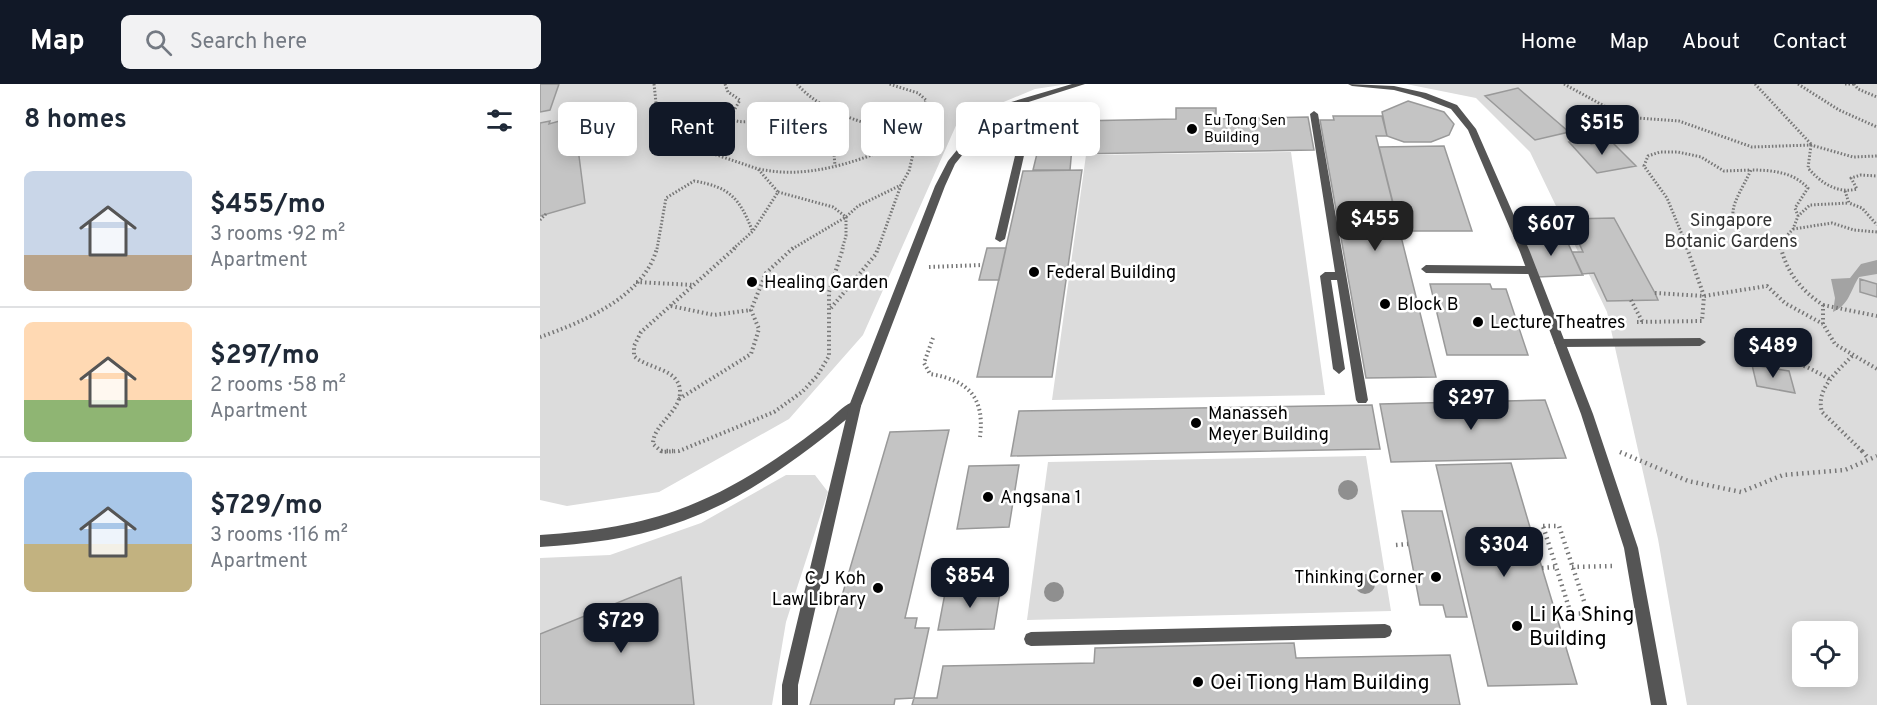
<!DOCTYPE html>
<meta charset="utf-8">
<style>
:root{--surface:#fff;--page:#f2f2f3;--text:#1f2937;--muted:#747a83;--line:#e0e1e3;--accent:#111827}
body{margin:0;font-family:Overpass,sans-serif;background:var(--page);color:var(--text);height:100vh;display:flex;flex-direction:column;font-size:22px;white-space:nowrap}
*{box-sizing:border-box;margin:0}
p{font-size:20px;color:var(--muted)}
.icon{flex:none;width:33px;height:33px;fill:none;stroke:currentColor;stroke-width:2;stroke-linecap:round;stroke-linejoin:round}
.map{position:relative;flex:1;overflow:hidden}
.sheet{display:flex;flex-direction:column;background:var(--surface);width:540px}
.sheet>*{flex:none}
.banner{position:absolute;left:18px;top:18px;width:570px;height:54px;display:flex;gap:12px}
.fabs{position:absolute;left:1252px;top:537px;display:grid;gap:12px}
.fabs a{display:grid;place-items:center;width:66px;height:66px;border-radius:9px;background:var(--surface);box-shadow:0 3px 15px #0003;font-size:30px}
.price{position:absolute;translate:-50% -51px;padding:0 14px;border-radius:12px;background:var(--accent);color:#fff;font-size:20px;line-height:39px;filter:drop-shadow(0 2px 3px #0008)}
.price::after{content:'';position:absolute;left:50%;top:36px;width:18px;height:14px;margin-left:-9px;background:inherit;clip-path:polygon(0 0,100% 0,50% 100%)}
.price.current{background:#222;color:#fff}
ul{padding:0;list-style:none}
li{display:flex;align-items:center;gap:18px;height:150px;padding:0 24px}
li+li{border-top:2px solid var(--line)}
li span{display:grid;place-items:center;flex:none;width:168px;height:120px;border-radius:9px;color:#555}
li>.icon{margin-inline-start:auto}
span .icon{width:72px;height:72px;fill:#fffc;stroke-width:1}
li b{font-size:26px}
h2{display:flex;justify-content:space-between;align-items:center;height:72px;padding:0 24px;font-size:26px}
.tag{padding:0 21px;border-radius:9px;background:var(--surface);box-shadow:0 3px 15px #0003;font-size:21px;line-height:54px}
.tag.current{background:var(--accent);color:#fff}
header{display:flex;align-items:center;gap:36px;box-sizing:border-box;height:84px;padding:0 30px;background:var(--accent);color:#fff}
header strong{font-size:28px}
nav{display:flex;gap:33px;margin-inline-start:auto;font-size:21px}
.search{width:420px;height:54px;background:var(--page);display:flex;align-items:center;gap:15px;box-sizing:border-box;padding:0 21px;border-radius:9px;color:var(--muted);font-size:22px}
main{display:flex;flex:1;min-height:0}
.map>svg:first-child{display:block}
.green{fill:#dcdcdc;fill-rule:evenodd}
.water{fill:#a3a3a3}
.building{fill:#c4c4c4;stroke:#999;stroke-width:1.5}
.lines{fill:none;stroke-linecap:round;stroke-linejoin:round}
.path-far2{stroke:#777;stroke-width:3;stroke-dasharray:1.5 2;stroke-linecap:butt}
.path-far1{stroke:#777;stroke-width:4;stroke-dasharray:1.5 3;stroke-linecap:butt}
.path{stroke:#777;stroke-width:4.5;stroke-dasharray:1.5 4;stroke-linecap:butt}
.service{fill:#555;fill-rule:evenodd}
.pedestrian{fill:#555;fill-rule:evenodd}
.minor{fill:#555;fill-rule:evenodd}
.tree{fill:#8f8f8f}
.poi-dot{fill:#000;stroke:#fff;stroke-width:2}
.labels{text-anchor:middle;stroke-width:5;stroke-linejoin:round;paint-order:stroke}
.far-poi-label{font-size:15px;fill:#000;stroke:#fff;text-anchor:start}
.park-label{font-size:18px;fill:#333;stroke:#fff}
.poi-label{font-size:18px;fill:#000;stroke:#fff;text-anchor:start}
.near-poi-label{font-size:21px;fill:#000;stroke:#fff;text-anchor:start}
</style>
<header>
<strong>Map</strong>
<div class="search"><svg class="icon" aria-label="search" viewBox="0 0 24 24"><circle cx="10" cy="10" r="6"/><path d="M15 15l6 6"/></svg>Search here</div>
<nav><a>Home</a><a>Map</a><a>About</a><a>Contact</a></nav>
</header>
<main>
<section class="sheet">
<h2>8 homes<svg class="icon" aria-label="filters" viewBox="0 0 24 24"><path d="M4 7h16M4 17h16"/><circle cx="9" cy="7" r="2"/><circle cx="15" cy="17" r="2"/></svg></h2>
<ul>
<li><span style="background:linear-gradient(#c9d6e8 70%,#b9a48a 0)"><svg class="icon" aria-label="home" viewBox="0 0 24 24"><path d="M3 11l9-7 9 7M6 9v11h12V9"/></svg></span><div><b>$455/mo</b><p>3 rooms · 92 m²</p><p>Apartment</p></div></li>
<li><span style="background:linear-gradient(#ffd9b3 65%,#8fb573 0)"><svg class="icon" aria-label="home" viewBox="0 0 24 24"><path d="M3 11l9-7 9 7M6 9v11h12V9"/></svg></span><div><b>$297/mo</b><p>2 rooms · 58 m²</p><p>Apartment</p></div></li>
<li><span style="background:linear-gradient(#a9c7e8 60%,#c2b280 0)"><svg class="icon" aria-label="home" viewBox="0 0 24 24"><path d="M3 11l9-7 9 7M6 9v11h12V9"/></svg></span><div><b>$729/mo</b><p>3 rooms · 116 m²</p><p>Apartment</p></div></li>
</ul>
</section>
<div class="map">
<svg width="1337" height="621" viewBox="0 0 1337 621">
<rect width="100%" height="100%" fill="#fff"/>
<path class="green" d="M0,0h528l-33,5 -77,32 -95,214 -74,84 -130,73 -92,14 -27,-6z
M866,0h471v621h-190l-29,-166 -51,-227 -77,-160 -54,-54zM1263,548h45v44h-45z
M751,68l34,243 -273,5 34,-245z
M826,372l25,155 -364,9 21,-158z
M246,391h29l13,17 -42,130 -14,83h-232v-147l70,-3 91,-32z"/>
<path class="water" d="M1337,176v14l-18,3c-9,14 -10,28 -26,35l2,-14 -4,-19 19,-1 11,-14z"/>
<path class="building" d="M0,0h19l-9,26 -10,2z
M978,4l51,44 -34,8 -50,-44z
M868,17l36,11 10,12 -5,11 -18,7h-27l-17,-6 -5,-24z
M636,24h40v11l92,-2 6,33 -244,4 5,-33 101,-2z
M793,32h49l5,20h-11l60,241 -70,1 -46,-258h14z
M34,33l11,86 -45,13v-93l10,-2 -1,3z
M504,41h30l-4,45h-37z
M1047,55l4,5 20,-3 25,25 -39,7 -28,-31z
M904,62l28,85h-72l-21,-84z
M542,86l-30,207h-75l46,-206z
M1074,134l41,75 3,7 -51,1 -13,-28 -12,1 -10,-22h11l-15,-33z
M1025,153l18,38 -46,2 -16,-39z
M447,164h19l-7,32h-20z
M1320,195l17,5v13l-17,-5z
M890,200h60l2,5h14l22,66h-81z
M1212,281l37,6 6,22 -38,-7z
M1005,316l21,58 -175,4 -11,-58z
M832,321l8,44 -369,7 8,-45z
M409,346l-44,188h12l-2,10h14l-15,70 -19,1 -1,6h-84l80,-273z
M971,379l31,105 35,116 -89,2 -52,-221z
M479,381l-10,62 -52,2 12,-63z
M862,427h40l25,106h-21l-3,-12h-23z
M141,493l13,128h-154v-71z
M461,503l-7,42 -56,1 8,-42z
M754,559l2,15 154,-3 10,50h-548l2,-7h23l6,-32 151,-3 1,-15z"/>
<g class="lines">
<path class="path-far2" d="M114,0l3,28 13,16 38,24 50,17 20,23
M185,0l3,8 12,8 -8,14 1,6c11,4 21,0 33,0 22,-1 51,5 67,21l2,25
M257,0c30,34 79,41 120,54
M1024,0l53,29 21,5 41,3 73,26 59,-2 42,12 24,-1
M1215,0l56,60
M1258,0l41,26 38,17
M1305,0h9
M1314,0l4,5 19,8
M255,40l31,-16
M1271,61l-3,23c13,15 29,26 49,21l-6,-11 10,-3 16,1
M219,85c56,12 107,-12 158,-31
M1305,107l4,12 13,5 15,17
M238,108l55,15 13,10v19l-4,13
M0,136l6,-6
M1253,145l39,-6 22,7 23,2
M1205,159h35
M1208,164c-26,-36 -14,-42 3,-78 21,0 42,2 57,18l-13,20 3,8
M117,165l9,-51 28,-17c35,6 45,16 58,49
M193,165l20,-18 25,-39
M252,165l54,-32 12,-11 43,-21
M338,165l23,-64 8,-14 17,-71 -8,-7 -29,-9
M1148,165l-21,-51 -23,-32 4,-10 12,-4h18l23,5 23,14 27,-1
M1241,165l-1,-6 13,-14 5,-13 12,-11 39,-2"/>
<path class="path-far1" d="M195,164l-94,84 -7,14v10c13,13 45,12 46,35 1,21 -27,33 -27,53l9,8 17,-1 95,-39 28,-20 15,-16 12,-20v-64l14,-44
M1241,164c6,25 21,43 42,57v19l12,20 42,25
M389,183l53,-2
M96,198l58,3
M1115,209l49,3 63,-10 18,17 38,21
M1091,216l11,21
M1283,221l54,11
M131,222l43,9 37,-5
M291,224l45,-54 2,-6
M1097,238l65,-1 2,-25 -17,-48
M0,253c43,-15 104,-40 117,-89
M393,254l-9,25 6,11c38,6 55,23 50,63
M1312,272c-14,15 -37,33 -30,56l42,41
M1230,284l-2,-8c21,-4 44,9 61,19
M139,315l72,-45 8,-25 -8,-19 15,-37 27,-25"/>
<path class="path" d="M121,367h12
M1322,367l7,8
M1080,368l68,29 53,11 42,-17 62,-5 32,-14
M1003,442h16l29,87 -17,1z
M856,461l12,-1
M1032,483l40,-1
M1002,484l14,-1"/>
<path class="service" d="M454,23l34,31 -23,101 -5,3 -5,-3 24,-100 -28,-27 -1,-2z
M886,181l106,1 5,4 -5,4 -106,-1 -5,-4z
M1160,254l6,4 -6,4 -140,1 -6,-4 6,-4z
M315,317l4,2 2,3 -2,3c-56,46 -115,92 -185,115 -43,15 -88,20 -134,23v-12c95,-6 157,-23 237,-77 18,-12 35,-25 52,-38 8,-7 16,-16 26,-19z"/>
<path class="pedestrian" d="M774,27l4,3 50,286 -2,3h-8l-2,-3 -19,-120h-6l14,89 -6,5 -6,-5 -13,-93 5,-4h10l-25,-158z
M845,540l5,2 2,5 -2,5 -5,2 -354,8 -5,-2 -2,-5 2,-5 5,-2z"/>
<path class="minor" d="M532,0h13l-88,28 -42,52 -10,22 -84,220 -63,279v20h-16v-20l67,-279 86,-220 13,-25 43,-53z
M808,0l46,2 32,7 31,12 19,24 54,123 63,162 45,134 29,157h-16l-27,-157 -43,-134 -61,-162 -52,-122 -17,-21 -31,-12 -26,-7 -42,-4z"/>
</g>
<g class="tree">
<circle cx="808" cy="406" r="10"/>
<circle cx="825" cy="500" r="10"/>
<circle cx="514" cy="508" r="10"/>
</g>
<g class="poi-dot">
<circle cx="652" cy="45" r="6"/>
<circle cx="494" cy="188" r="6"/>
<circle cx="212" cy="198" r="6"/>
<circle cx="845" cy="220" r="6"/>
<circle cx="938" cy="238" r="6"/>
<circle cx="656" cy="339" r="6"/>
<circle cx="448" cy="413" r="6"/>
<circle cx="896" cy="493" r="6"/>
<circle cx="338" cy="504" r="6"/>
<circle cx="977" cy="542" r="6"/>
<circle cx="658" cy="598" r="6"/>
</g>
<g class="labels">
<g class="far-poi-label">
<text x="664" y="41">Eu Tong Sen<tspan x="664" dy="17">Building</tspan></text>
</g>
<g class="park-label">
<text x="1191" y="142">Singapore<tspan x="1191" dy="21">Botanic Gardens</tspan></text>
</g>
<g class="poi-label">
<text x="506" y="194">Federal Building</text>
<text x="224" y="204">Healing Garden</text>
<text x="857" y="226">Block B</text>
<text x="950" y="244">Lecture Theatres</text>
<text x="668" y="335">Manasseh<tspan x="668" dy="21">Meyer Building</tspan></text>
<text x="460" y="419">Angsana 1</text>
<text x="884" y="499" text-anchor="end">Thinking Corner</text>
<text x="326" y="500" text-anchor="end">C J Koh<tspan x="326" dy="21">Law Library</tspan></text>
</g>
<g class="near-poi-label">
<text x="989" y="537">Li Ka Shing<tspan x="989" dy="24">Building</tspan></text>
<text x="670" y="605">Oei Tiong Ham Building</text>
</g>
</g>
</svg>
<div class="fabs">
<a><svg class="icon" aria-label="locate" viewBox="0 0 24 24"><circle cx="12" cy="12" r="6"/><path d="M12 2v4M12 18v4M2 12h4M18 12h4"/></svg></a>
</div>
<b class="price" style="left:1062px;top:72px">$515</b>
<b class="price current" style="left:835px;top:168px">$455</b>
<b class="price" style="left:1011px;top:173px">$607</b>
<b class="price" style="left:1233px;top:295px">$489</b>
<b class="price" style="left:931px;top:347px">$297</b>
<b class="price" style="left:964px;top:494px">$304</b>
<b class="price" style="left:430px;top:525px">$854</b>
<b class="price" style="left:81px;top:570px">$729</b>
<div class="banner">
<a class="tag">Buy</a>
<a class="tag current">Rent</a>
<a class="tag">Filters</a>
<a class="tag">New</a>
<a class="tag">Apartment</a>
</div>
</div>
</main>
